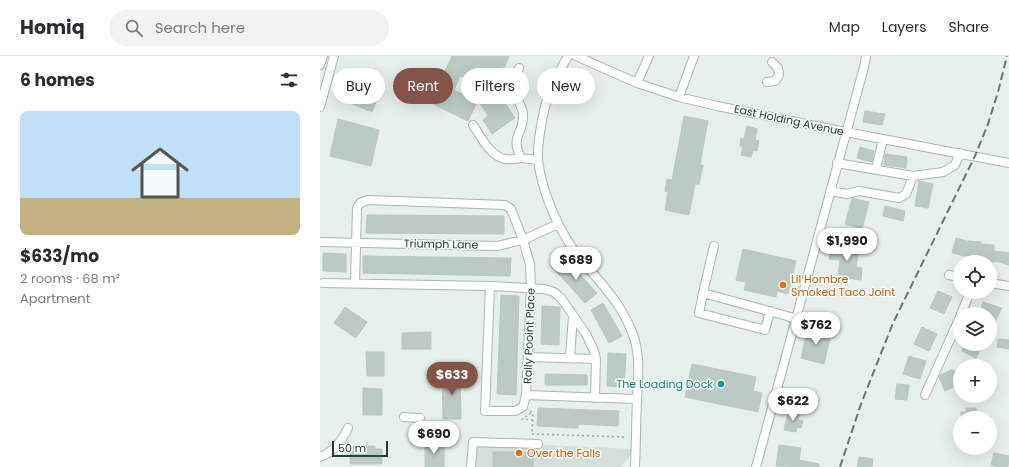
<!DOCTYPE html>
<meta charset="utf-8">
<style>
:root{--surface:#fff;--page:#f2f2f3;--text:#2b2b33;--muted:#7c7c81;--line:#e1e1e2;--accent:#855347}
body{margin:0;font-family:Poppins,sans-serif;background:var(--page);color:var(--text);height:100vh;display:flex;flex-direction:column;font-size:15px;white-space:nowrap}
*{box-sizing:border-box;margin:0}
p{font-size:13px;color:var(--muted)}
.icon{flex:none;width:22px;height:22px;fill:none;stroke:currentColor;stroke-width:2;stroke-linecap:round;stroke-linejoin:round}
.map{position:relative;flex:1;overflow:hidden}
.side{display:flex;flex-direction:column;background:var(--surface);width:320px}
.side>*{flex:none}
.top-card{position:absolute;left:12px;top:12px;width:380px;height:36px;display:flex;gap:8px}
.fabs{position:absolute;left:633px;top:199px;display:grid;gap:8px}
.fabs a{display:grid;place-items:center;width:44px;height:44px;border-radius:50%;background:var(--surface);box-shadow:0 4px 16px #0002;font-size:20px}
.scale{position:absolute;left:12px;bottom:10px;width:56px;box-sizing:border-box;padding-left:4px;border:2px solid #24423a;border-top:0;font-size:11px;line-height:14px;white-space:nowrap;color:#24423a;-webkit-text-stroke:3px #f7fbf9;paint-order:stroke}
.price{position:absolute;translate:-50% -34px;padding:0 9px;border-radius:14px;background:#fff;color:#222;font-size:13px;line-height:26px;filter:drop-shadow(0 1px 2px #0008)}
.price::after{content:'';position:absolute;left:50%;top:24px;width:12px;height:9px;margin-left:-6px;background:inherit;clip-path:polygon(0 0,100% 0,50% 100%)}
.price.on{background:var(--accent);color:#fff}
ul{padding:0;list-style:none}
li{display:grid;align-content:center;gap:8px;height:212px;padding:0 20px}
li span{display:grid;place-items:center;height:124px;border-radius:8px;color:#555}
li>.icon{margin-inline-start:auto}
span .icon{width:72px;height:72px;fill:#fffc;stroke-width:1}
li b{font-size:17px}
h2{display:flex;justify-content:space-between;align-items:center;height:48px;padding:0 20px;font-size:17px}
.chip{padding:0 14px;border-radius:18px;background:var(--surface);box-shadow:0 4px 16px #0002;font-size:14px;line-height:36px}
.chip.on{background:var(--accent);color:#fff}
header{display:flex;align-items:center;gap:24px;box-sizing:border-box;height:56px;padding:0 20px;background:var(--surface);border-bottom:1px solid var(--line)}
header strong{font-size:19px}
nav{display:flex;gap:22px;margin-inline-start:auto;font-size:14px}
.search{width:280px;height:36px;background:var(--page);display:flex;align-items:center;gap:10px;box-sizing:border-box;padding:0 14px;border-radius:22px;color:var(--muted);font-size:15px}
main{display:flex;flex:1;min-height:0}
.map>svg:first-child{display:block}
.built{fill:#d4dfda}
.building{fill:#bbcac4;stroke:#b8c9c2;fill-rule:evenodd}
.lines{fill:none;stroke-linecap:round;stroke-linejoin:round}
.minor-casing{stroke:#a8b8b2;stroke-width:10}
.path{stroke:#86b3a5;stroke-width:1.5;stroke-dasharray:2 3;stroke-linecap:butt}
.minor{stroke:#fff;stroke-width:8}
.rail{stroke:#5f7d75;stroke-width:2;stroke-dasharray:8 4;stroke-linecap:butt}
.food-dot{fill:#e8710a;stroke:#f7fbf9;stroke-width:1.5}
.culture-dot{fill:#0f9aa8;stroke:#f7fbf9;stroke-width:1.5}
.labels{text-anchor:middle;stroke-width:3;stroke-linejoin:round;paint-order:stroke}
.street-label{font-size:11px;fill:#24423a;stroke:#f7fbf9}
.food-label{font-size:11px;fill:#c56008;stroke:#f7fbf9;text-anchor:start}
.culture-label{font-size:11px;fill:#0d838f;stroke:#f7fbf9;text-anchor:end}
</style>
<header>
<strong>Homiq</strong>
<div class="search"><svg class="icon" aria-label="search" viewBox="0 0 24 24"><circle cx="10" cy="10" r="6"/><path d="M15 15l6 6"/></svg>Search here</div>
<nav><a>Map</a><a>Layers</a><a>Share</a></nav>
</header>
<main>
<section class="side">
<h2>6 homes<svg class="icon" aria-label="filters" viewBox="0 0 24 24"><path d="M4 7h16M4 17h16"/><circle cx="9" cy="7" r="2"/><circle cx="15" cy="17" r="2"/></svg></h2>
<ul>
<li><span style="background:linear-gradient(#bfe0f5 70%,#c2b280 0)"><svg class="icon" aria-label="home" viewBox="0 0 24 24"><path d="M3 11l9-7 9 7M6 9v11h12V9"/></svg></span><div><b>$633/mo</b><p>2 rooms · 68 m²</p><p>Apartment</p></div></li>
</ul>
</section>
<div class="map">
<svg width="689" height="411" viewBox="0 0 689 411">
<rect width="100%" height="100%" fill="#e6efeb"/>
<path class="built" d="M153,386l163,7 -15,18h-150z"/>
<path class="building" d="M132,0h57l-4,11 -2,-1 -6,12 -4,-2 1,20 5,-2 16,24 -23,16 -9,-14 5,-4 -10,-16 -10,21 -35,-17 14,-29 -3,-2zM140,20l13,6 -7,14 -12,-6z
M39,15l25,10 -12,31 -25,-10z
M545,55l20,3 -3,11 -19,-3z
M364,60l24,5 -8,44h3l-4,19h-4l-6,31 -24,-5 3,-18 -3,-1 2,-12 5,1z
M18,63l41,11 -8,36 -41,-10z
M427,70l10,3 -2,11 4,1 -2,10 -4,-1 -2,7 -10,-2 2,-9h-3l1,-8 3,1z
M540,91l14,4 -2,11 -15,-4z
M565,98l22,3 -1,11 -22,-3z
M599,125l14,3 -5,24 -13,-2z
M532,142l17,4 -7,27 -17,-5z
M565,150l20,5 -2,10 -20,-5z
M47,159l137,1v18l-138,-1z
M636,182l11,3 14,1v2l13,1v6l15,2v12l-14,-4v1h-11l1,-5 -21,-1 -12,-3z
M512,189l27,4 -3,18 6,1 -1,12 -23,-3 2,-17 -11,-1z
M423,193l53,12 -8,33 -11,-3 -1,6 -32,-7 2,-8 -10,-2z
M3,197l23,1v18l-23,-1z
M43,200l148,2 -1,18 -147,-3z
M246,203l31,34 -12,10 -30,-33z
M618,235l14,6 -8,17 -14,-6z
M181,239l18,1 -3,99 -19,-1z
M663,246l19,6 -12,22v-16h-11z
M283,247l19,33 -13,7 -18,-33z
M222,250l18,1 -1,38 -18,-1z
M25,251l22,15 -11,16 -22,-15z
M602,271l15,7 -8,17 -15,-7z
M488,272l23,6 -7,30 -23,-6z
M111,276v17h-29v-16z
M678,283l11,1v9l-12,-2z
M645,288h18l-7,14 -14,-7z
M46,296h18v24h-17z
M288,297l18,1 -2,33 -17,-1z
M589,300l17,5 -6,18 -17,-5z
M372,308l64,13 -3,14 9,2 -4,19 -73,-15z
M631,314l8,2 1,12 -15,7 -6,-14 1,-2z
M122,318h18l1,45h-18z
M225,318l42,1v10h-42z
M577,328l12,1 -2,15 -12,-1z
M43,332l19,1v26h-19z
M218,352l81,3 -1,15 -40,-2v4l-41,-2z
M646,352h10v10h-15v-6h5z
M468,356l12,3 -2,5 5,1 -2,7 -4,-1 -1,5 -12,-2z
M105,387h19v24h-19z
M459,389l22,3 -2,12 20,4v3l-43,-1z
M30,390h25v3h7v15h-32z
M173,396h41l-1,15h-40z
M674,397l15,3 -1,11h-9l-8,-2z
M539,401l14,2 -1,8h-15z"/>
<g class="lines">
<g class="minor-casing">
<path id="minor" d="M248,0c-7,13 -15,26 -20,41 -5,13 -11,48 -10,62 3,32 22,75 42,99 21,26 39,42 52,74 9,22 6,46 5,68 -1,23 -1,45 -2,67
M256,0l61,27 42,14 38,9 129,26 163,31
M0,9l3,-9
M199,12c-3,9 -6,16 -4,25 2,8 9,15 8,23 0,19 -13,20 -2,42l17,2
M447,26l8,-1 4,-6 -1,-7 -6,-6
M317,27l12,-27
M359,41l15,-41
M0,51l14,-51
M153,69c8,12 17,31 32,34 5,1 11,0 16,-1
M517,107l76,13 30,-4 12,-7 5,-12
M556,113l7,-30
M510,135l17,3 12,-3 40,7 7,-4 7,-18
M0,186l177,4 26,-6 35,-16
M629,219l11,2
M3,227l167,3
M670,227l19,3
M35,228l2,-76 3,-5 8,-3 137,5 6,4 12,31 7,24 1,23 -5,108 111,4
M383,237l11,-47
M450,255l-5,19 -66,-17 4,-20 84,23 8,3
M641,258l9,-22
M208,301l68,2
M250,302l3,-43
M206,339l-3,12 -8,4h-30l5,-125 54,3 10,3 7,6 25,36 8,17 2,8 -1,39
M605,339l35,-78
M84,361l16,1
M0,401c14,-5 22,-16 28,-29
M151,411l2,-25 65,2
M436,411l108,-400 2,-11"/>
</g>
<path class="path" d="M210,355l3,2 -1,21
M211,357l-9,6 11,1
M212,378l93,3"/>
<use href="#minor" class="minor"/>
<path class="rail" d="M520,411l21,-63 32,-81 82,-167 13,-32 10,-32 9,-36"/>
</g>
<g class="food-dot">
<circle cx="463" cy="229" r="4"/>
<circle cx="199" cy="397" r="4"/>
</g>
<circle class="culture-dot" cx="401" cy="328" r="4"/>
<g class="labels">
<g class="street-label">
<text transform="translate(469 64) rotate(12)" y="4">East Holding Avenue</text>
<text transform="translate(121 188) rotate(1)" y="4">Triumph Lane</text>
<text transform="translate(209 280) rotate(-88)" y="4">Rally Pooint Place</text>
</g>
<g class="food-label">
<text x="471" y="227">Lil Hombre<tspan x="471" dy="13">Smoked Taco Joint</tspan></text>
<text x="207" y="401">Over the Falls</text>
</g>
<g class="culture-label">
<text x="393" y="332">The Loading Dock</text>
</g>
</g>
</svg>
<div class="fabs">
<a><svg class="icon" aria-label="locate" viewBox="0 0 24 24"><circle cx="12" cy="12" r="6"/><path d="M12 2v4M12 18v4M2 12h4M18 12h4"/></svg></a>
<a><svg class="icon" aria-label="layers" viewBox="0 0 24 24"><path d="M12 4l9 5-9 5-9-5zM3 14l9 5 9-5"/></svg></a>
<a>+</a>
<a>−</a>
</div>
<div class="scale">50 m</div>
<b class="price" style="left:527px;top:206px">$1,990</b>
<b class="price" style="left:256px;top:225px">$689</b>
<b class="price" style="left:496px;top:290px">$762</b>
<b class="price on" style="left:132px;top:340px">$633</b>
<b class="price" style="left:473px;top:366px">$622</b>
<b class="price" style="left:114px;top:399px">$690</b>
<div class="top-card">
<a class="chip">Buy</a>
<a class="chip on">Rent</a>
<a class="chip">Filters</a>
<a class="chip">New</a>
</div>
</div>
</main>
